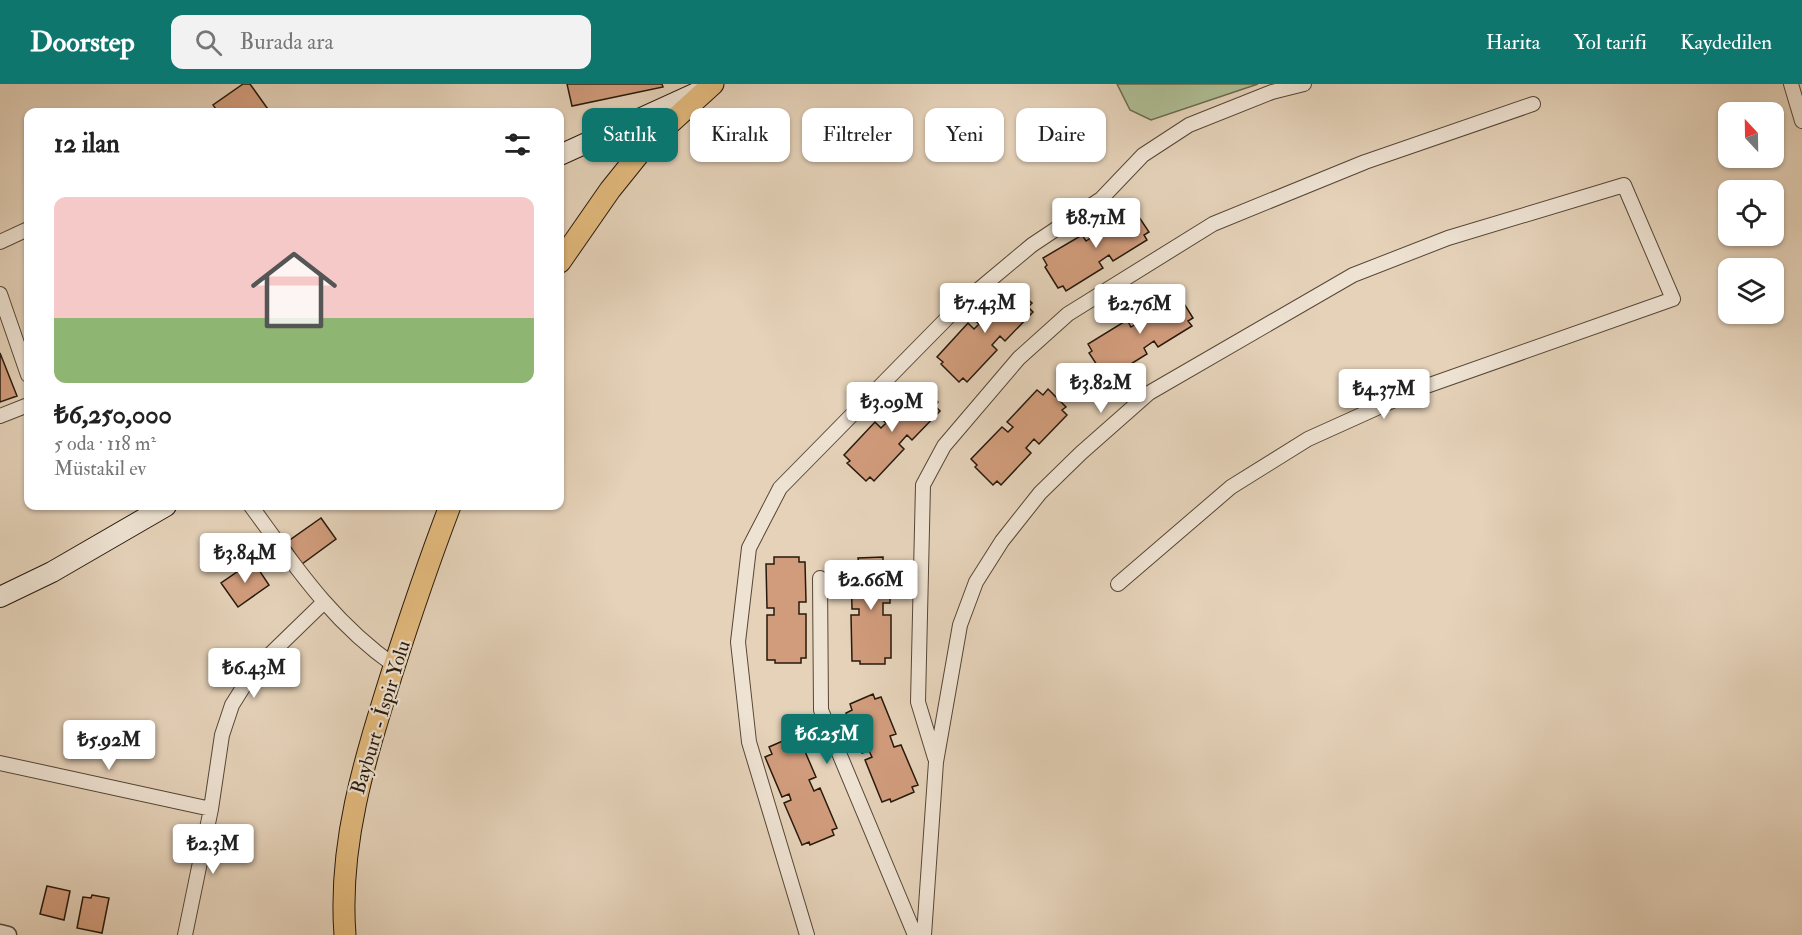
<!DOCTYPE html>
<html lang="tr">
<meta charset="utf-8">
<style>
:root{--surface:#fff;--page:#f2f2f2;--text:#222;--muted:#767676;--line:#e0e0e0;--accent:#0f766e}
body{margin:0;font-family:"IM FELL Double Pica",serif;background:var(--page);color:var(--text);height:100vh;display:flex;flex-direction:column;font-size:22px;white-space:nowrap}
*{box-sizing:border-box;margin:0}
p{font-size:20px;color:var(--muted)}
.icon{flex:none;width:33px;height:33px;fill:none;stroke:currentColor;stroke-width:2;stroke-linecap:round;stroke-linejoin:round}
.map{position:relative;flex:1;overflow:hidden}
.drawer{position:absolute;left:24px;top:24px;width:540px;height:402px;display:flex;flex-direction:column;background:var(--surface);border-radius:12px;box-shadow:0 2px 4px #0004}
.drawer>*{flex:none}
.banner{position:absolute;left:582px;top:24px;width:570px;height:54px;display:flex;gap:12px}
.needle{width:39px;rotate:338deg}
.buttons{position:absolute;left:1718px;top:18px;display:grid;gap:12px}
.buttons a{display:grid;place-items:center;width:66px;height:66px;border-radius:12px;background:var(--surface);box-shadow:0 2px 4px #0004;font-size:30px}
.price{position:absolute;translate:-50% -51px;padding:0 14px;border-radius:6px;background:#fff;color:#222;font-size:20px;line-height:39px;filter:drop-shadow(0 2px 3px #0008)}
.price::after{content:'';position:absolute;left:50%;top:36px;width:18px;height:14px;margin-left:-9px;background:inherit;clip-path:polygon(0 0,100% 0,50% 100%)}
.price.on{background:var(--accent);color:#fff}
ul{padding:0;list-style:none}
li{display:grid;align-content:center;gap:12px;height:318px;padding:0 30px}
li+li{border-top:2px solid var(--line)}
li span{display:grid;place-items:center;height:186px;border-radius:12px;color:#555}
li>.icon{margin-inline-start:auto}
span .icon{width:108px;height:108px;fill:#fffc;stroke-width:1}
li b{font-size:26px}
h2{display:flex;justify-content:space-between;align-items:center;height:72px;padding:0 30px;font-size:26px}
.chip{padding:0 21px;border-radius:12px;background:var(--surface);box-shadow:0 2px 4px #0004;font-size:21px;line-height:54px}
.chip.on{background:var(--accent);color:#fff}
header{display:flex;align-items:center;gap:36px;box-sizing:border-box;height:84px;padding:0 30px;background:var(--accent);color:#fff}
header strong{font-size:28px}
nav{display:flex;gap:33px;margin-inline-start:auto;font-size:21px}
.search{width:420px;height:54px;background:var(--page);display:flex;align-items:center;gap:15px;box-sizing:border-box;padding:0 21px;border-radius:12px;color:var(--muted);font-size:22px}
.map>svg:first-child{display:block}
.green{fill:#afbd94;stroke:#6b6b50;stroke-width:1.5}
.building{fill:#d19c7c;stroke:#27190c;stroke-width:1.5}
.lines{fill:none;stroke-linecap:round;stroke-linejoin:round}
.minor-casing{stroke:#564737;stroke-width:16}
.tertiary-casing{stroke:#564737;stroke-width:19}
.secondary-casing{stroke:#27190c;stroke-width:22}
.primary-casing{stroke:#27190c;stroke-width:23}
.minor{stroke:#eee2d2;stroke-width:14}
.tertiary{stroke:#eee2d2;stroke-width:16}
.secondary{stroke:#eee2d2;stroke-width:20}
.primary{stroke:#e2b97c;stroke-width:21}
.labels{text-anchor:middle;stroke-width:4.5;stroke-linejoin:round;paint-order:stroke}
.street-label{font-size:20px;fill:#27190c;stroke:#eee2d2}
</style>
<header>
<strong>Doorstep</strong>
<div class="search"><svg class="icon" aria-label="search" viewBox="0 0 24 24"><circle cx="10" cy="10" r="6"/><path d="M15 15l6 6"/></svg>Burada ara</div>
<nav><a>Harita</a><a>Yol tarifi</a><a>Kaydedilen</a></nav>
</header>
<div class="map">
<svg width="1802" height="851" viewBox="0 0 1802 851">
<rect width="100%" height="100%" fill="#e5d2b9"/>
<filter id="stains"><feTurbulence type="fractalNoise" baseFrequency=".00333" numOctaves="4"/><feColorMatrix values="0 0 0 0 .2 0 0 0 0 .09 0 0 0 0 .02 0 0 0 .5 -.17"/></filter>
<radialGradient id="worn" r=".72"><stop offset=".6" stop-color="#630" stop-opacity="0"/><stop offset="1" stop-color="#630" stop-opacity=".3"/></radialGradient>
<path class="green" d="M1117,0h141l-107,36 -21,-10z"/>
<path class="building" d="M243,0h7l20,28h-52l-5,-7z
M567,0h95l1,3 -91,19z
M1125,124l4,7 6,-4 14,21 -5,3 3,5 -34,21 -4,-6 -10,7 4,6 -37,23 -3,-5 -5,2 -13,-21 2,-2 -4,-7 39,-23 4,6 6,-4 -4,-6z
M1003,203l6,5 5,-5 18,16 -4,4 5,5 -28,29 -5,-5 -8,9 5,5 -30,32 -4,-4 -4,4 -18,-18 2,-2 -6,-5 31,-34 6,6 5,-5 -6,-5z
M1170,210l4,7 6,-4 13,21 -5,3 4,5 -34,21 -4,-6 -10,7 3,6 -37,23 -3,-5 -4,2 -14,-21 3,-2 -4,-7 39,-24 4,7 6,-4 -4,-6z
M0,269l17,43 -17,6z
M920,301l18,17 -3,4 5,5 -28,29 -5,-5 -8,9 5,5 -30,32 -4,-4 -4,4 -19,-18 3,-2 -6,-6 31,-33 6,6 5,-5 -6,-5 30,-32 5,5z
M1048,305l18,18 -4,3 5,5 -28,29 -5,-5 -8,9 5,5 -30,32 -4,-4 -4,4 -18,-18 2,-2 -6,-6 31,-32 6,5 5,-5 -6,-5 30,-32 6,5z
M321,434l15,21 -34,25 -15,-22z
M774,473h25v5h6l1,40h-7v12h7v44h-5v5h-26v-3h-8v-45h7v-7h-7l-1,-44h8z
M883,473v6h7v40h-7v12h8v43h-6v6h-25v-3h-8l-1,-46h8v-6h-7l-1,-44h8l-1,-7z
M253,477l16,24 -31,22 -17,-24z
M873,610l2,5 6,-2 15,37 -6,2 4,11 7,-2 17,40 -6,2 2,5 -23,10 -1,-3 -8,3 -17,-42 7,-3 -3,-6 -7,2 -16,-40 6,-3 -2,-6z
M792,653l2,5 6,-2 16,37 -7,3 5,11 6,-3 17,40 -5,2 2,5 -24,10 -1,-3 -7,3 -18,-42 7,-3 -2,-6 -7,3 -17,-40 7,-3 -3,-7z
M47,802l23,5 -6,29 -24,-6z
M92,811l17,3 -7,35 -25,-5 6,-31 8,1z"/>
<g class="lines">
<g class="minor-casing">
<path id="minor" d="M1791,0l11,37
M0,158l28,-13
M0,210l28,81
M0,332l28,-11
M251,422c44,60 81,116 144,160
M820,494l1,132 94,225
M935,674l-17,-56 5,-217 21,-39 75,-88 49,-44 145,-90 152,-62 168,-58
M0,679l211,46
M185,851l26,-126 11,-74 10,-30 22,-35 69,-67
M807,851l-58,-193 -11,-100 11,-94 31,-60 179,-182 73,-61 69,-46 42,-44 46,-30 83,-33 32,-8
M924,851l12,-173 24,-137 16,-43 26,-41 38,-48 41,-40 68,-60 204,-118 95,-37 176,-53 49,114 -252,89 -113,51 -77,48 -113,97"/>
</g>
<g class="tertiary-casing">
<path id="tertiary" d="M0,849l8,2"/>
</g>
<g class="secondary-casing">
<path id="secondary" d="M560,71l145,-66
M0,513l52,-25 114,-66"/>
</g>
<g class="primary-casing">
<path id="primary" d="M560,178l50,-72 37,-46 66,-60
M345,851c-7,-91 20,-176 47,-262 18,-56 37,-112 58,-167"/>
</g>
<use href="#minor" class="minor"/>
<use href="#tertiary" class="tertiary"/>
<use href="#secondary" class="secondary"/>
<use href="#primary" class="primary"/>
</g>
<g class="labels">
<g class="street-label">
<text transform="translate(380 633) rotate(-73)" y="7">Bayburt - İspir Yolu</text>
</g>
</g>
<rect width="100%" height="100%" filter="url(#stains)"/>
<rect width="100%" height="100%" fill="url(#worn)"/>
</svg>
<div class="buttons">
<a><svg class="needle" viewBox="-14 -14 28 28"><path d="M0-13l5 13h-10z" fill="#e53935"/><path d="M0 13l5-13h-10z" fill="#767676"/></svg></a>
<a><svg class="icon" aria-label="locate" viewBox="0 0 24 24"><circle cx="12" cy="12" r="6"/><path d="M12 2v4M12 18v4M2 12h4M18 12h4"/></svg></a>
<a><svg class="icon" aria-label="layers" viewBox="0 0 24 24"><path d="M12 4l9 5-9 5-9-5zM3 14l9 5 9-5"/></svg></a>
</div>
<b class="price" style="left:1096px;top:165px">₺8.71M</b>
<b class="price" style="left:985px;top:250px">₺7.43M</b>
<b class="price" style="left:1140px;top:251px">₺2.76M</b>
<b class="price" style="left:1101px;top:330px">₺3.82M</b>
<b class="price" style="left:1384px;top:336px">₺4.37M</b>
<b class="price" style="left:892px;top:349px">₺3.09M</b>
<b class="price" style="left:245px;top:500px">₺3.84M</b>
<b class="price" style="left:871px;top:527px">₺2.66M</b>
<b class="price" style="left:254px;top:615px">₺6.43M</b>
<b class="price on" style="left:827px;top:681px">₺6.25M</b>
<b class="price" style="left:109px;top:687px">₺5.92M</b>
<b class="price" style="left:213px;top:791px">₺2.3M</b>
<div class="banner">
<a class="chip on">Satılık</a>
<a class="chip">Kiralık</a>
<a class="chip">Filtreler</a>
<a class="chip">Yeni</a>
<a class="chip">Daire</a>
</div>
<section class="drawer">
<h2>12 ilan<svg class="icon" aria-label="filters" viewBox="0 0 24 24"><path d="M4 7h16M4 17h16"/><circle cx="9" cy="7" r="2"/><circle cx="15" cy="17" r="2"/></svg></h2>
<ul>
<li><span style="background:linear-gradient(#f6c9c9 65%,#8fb573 0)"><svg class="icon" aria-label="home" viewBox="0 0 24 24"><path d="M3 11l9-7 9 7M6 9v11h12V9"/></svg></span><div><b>₺6,250,000</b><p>5 oda · 118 m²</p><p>Müstakil ev</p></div></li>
</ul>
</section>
</div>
